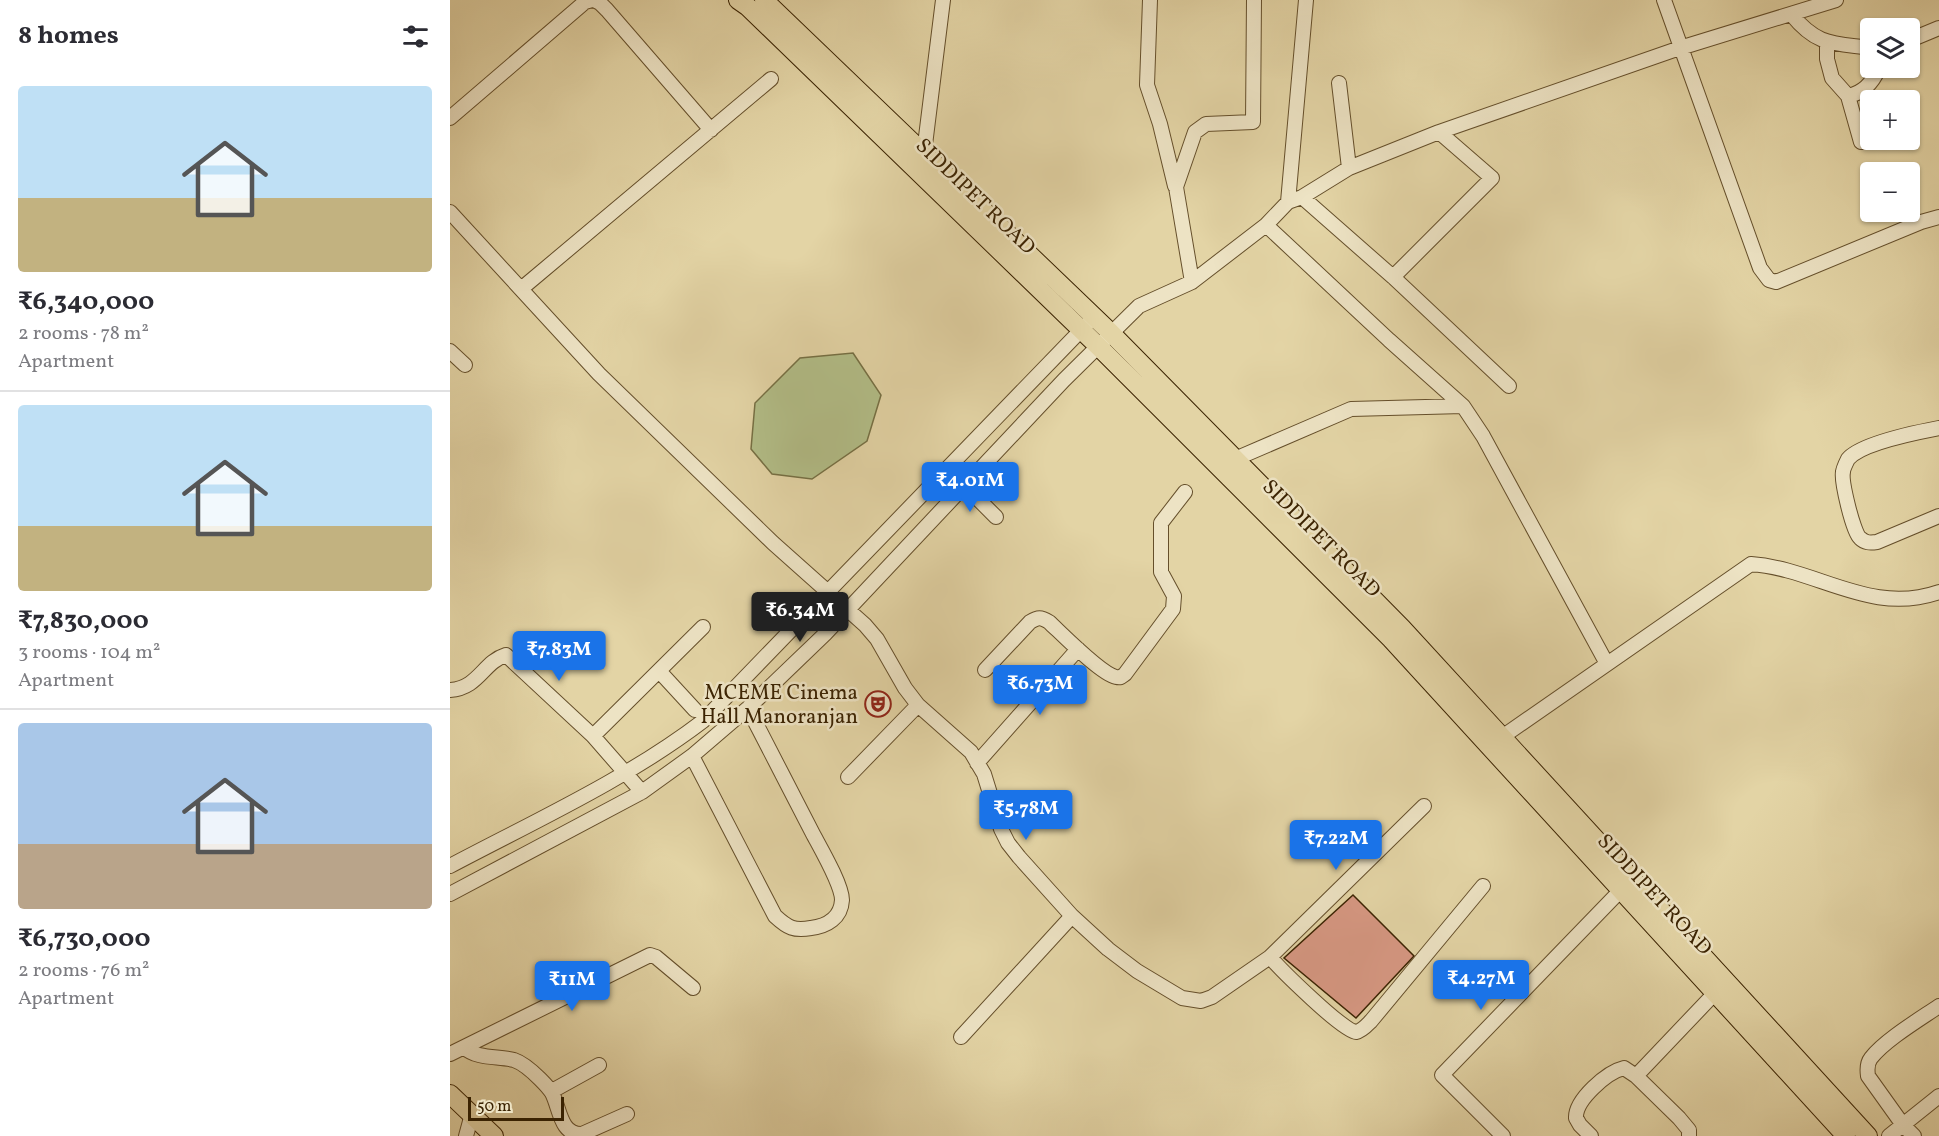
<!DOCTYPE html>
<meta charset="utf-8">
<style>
:root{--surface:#fff;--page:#f2f2f3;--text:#2b2b33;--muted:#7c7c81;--line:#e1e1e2;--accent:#1a73e8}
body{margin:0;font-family:Vollkorn,serif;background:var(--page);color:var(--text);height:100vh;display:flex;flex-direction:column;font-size:22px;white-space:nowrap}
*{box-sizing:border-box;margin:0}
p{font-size:20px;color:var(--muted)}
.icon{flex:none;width:33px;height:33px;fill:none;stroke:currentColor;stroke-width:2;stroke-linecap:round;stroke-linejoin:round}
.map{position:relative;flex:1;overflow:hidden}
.drawer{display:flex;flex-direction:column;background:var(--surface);width:450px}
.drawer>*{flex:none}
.fabs{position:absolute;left:1410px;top:18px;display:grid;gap:12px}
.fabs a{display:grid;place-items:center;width:60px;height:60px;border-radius:6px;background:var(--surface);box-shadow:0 2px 4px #0004;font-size:30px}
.scale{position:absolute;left:18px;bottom:15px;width:96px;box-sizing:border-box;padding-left:6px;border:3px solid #3b2302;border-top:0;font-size:16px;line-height:21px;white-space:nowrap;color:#3b2302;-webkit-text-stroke:4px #ede3c4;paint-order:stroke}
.price{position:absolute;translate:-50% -51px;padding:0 14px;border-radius:6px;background:var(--accent);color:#fff;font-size:20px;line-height:39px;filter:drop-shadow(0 2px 3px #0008)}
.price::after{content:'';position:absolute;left:50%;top:36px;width:18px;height:14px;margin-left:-9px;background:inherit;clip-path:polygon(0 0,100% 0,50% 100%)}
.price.current{background:#222;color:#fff}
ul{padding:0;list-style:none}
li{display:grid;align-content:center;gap:12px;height:318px;padding:0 18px}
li+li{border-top:2px solid var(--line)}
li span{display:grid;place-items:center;height:186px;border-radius:6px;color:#555}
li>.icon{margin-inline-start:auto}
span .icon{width:108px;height:108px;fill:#fffc;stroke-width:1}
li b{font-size:26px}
h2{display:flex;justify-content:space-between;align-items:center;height:72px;padding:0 18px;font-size:26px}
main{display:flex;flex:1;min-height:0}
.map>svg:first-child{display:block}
.green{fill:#b2bd87;stroke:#767044;stroke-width:1.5}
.building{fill:#d79883;stroke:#3b2302;stroke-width:1.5}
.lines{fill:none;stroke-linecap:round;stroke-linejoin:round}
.minor-casing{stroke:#654f2b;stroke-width:16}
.major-casing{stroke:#3b2302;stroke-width:20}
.minor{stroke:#ede3c4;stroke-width:14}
.major{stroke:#e3d4a5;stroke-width:18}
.labels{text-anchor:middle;stroke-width:5;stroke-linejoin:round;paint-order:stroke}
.street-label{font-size:21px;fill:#3b2302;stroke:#ede3c4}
.poi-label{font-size:21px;fill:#3b2302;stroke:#ede3c4;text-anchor:end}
</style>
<main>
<section class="drawer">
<h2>8 homes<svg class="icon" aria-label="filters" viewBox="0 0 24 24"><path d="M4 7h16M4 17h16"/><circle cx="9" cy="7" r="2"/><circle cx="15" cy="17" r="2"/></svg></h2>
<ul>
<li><span style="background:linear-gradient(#bfe0f5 60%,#c2b280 0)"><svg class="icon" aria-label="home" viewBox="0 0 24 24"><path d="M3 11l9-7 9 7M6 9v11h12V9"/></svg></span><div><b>₹6,340,000</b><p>2 rooms · 78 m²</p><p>Apartment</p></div></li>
<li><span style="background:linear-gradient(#bfe0f5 65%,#c2b280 0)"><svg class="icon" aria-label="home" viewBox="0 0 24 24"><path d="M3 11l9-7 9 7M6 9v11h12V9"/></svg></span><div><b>₹7,830,000</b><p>3 rooms · 104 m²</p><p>Apartment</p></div></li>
<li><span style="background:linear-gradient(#a9c7e8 65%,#b9a48a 0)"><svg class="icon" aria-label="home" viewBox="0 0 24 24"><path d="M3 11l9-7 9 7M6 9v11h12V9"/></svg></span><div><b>₹6,730,000</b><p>2 rooms · 76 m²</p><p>Apartment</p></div></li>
</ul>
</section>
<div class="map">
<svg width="1489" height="1136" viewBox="0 0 1489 1136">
<rect width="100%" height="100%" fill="#e3d4a5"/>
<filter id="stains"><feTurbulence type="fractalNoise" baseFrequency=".00333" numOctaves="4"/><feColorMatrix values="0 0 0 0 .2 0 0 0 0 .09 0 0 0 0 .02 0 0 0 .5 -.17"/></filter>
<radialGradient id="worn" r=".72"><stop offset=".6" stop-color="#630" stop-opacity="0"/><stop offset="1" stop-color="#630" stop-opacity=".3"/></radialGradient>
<path class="green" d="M403,353l28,42 -14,46 -55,38 -40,-5 -21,-25 4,-46 45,-45z"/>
<path class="building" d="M903,895l61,61 -58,62 -72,-60z"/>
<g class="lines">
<g class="minor-casing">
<path id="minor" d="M144,0l6,3 7,7 104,120
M700,0l-3,85 13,39 15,62
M1214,0l96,268 9,12 7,2 145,-60 18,-5
M1342,15c25,31 42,28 78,33
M1460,40l29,-12
M1377,43v16l5,19 16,18 13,46
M889,83l10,85
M1398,96c16,-3 25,-14 31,-28
M0,118l135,-116 7,-2
M474,153l19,-153
M852,197l91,80 116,109
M838,202l18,-202
M0,212l149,162 174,169 92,82 12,14 28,49 13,17 53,47 13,22 17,55 7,14 11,14 53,59 36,33 29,22 45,27 19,3 11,-4 58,-40 154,-151
M816,225l123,115 74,66
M943,277l99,-99 -53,-46
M742,282l-16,-95 19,-55 11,-8 47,-2 1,-122
M71,289l250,-210
M0,351l15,14
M1489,428c-21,4 -78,15 -91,31 -1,2 -5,10 -5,13 -2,9 10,60 17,66 5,5 10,5 17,4l62,-26
M785,459l116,-50 112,-3 20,30 124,228
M515,486l31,31
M535,670l45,-48c8,-5 11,-5 19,0 13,12 52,52 67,55 5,1 5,0 9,-3l48,-65 1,-13 -13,-24v-49l24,-31
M210,672l35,38
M0,690c29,-2 33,-28 56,-35l87,81 49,56
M143,736l110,-109
M1052,737l249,-173c67,5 119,52 188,28
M242,756l83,160c13,12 19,15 36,12 16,-2 30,-10 31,-28 0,-15 -21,-51 -29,-66 -22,-42 -43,-84 -65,-126
M527,763l101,-114
M398,777l70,-72
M0,866c85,-45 177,-87 253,-145l384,-397
M0,894l192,-102 50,-36 56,-48 77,-74 239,-254 75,-74 53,-24 74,-57 22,-23 14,-5 47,-29 90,-36 241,-84 156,-48
M820,957c10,12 75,76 86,75 6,-1 11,-7 15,-11l112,-135
M511,1037l111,-121
M15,1048c12,11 33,8 49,12 9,3 19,12 26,19 4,4 9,9 12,14 8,15 8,42 30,41l45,-20
M0,1054l200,-99 6,2 37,31
M1186,1076l43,42 10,12v6
M102,1091l47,-26
M16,1136l6,-22
M1053,1136l-61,-61 179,-185
M1141,1136l-11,-11 -4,-7c-1,-18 31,-46 48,-50l12,8 79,-83
M1439,1136l50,-40
M1464,1136l-11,-11 -35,-49c-1,-7 -1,-13 3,-18 14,-18 49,-39 68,-52"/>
</g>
<g class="major-casing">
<path id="major" d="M288,0l10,7 350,339 293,293 455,497
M314,0l347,333 291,295 466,508
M0,1094l44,42"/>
</g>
<use href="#minor" class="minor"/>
<use href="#major" class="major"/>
</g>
<defs>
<g id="theatre-ring" transform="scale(1.35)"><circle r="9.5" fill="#ede3c4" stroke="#8f2418" stroke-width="1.5"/><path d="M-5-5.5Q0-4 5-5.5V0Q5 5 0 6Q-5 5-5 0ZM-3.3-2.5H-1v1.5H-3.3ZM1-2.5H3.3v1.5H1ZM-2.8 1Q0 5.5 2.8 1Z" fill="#8f2418"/></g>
</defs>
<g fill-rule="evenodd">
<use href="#theatre-ring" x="428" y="704"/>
</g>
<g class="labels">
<g class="street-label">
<text transform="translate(526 196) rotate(44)" y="7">SIDDIPET ROAD</text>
<text transform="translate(872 538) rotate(45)" y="7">SIDDIPET ROAD</text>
<text transform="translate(1205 894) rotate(47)" y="7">SIDDIPET ROAD</text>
</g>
<g class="poi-label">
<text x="408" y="699">MCEME Cinema<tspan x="408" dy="24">Hall Manoranjan</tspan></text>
</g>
</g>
<rect width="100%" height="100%" filter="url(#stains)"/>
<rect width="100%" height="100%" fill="url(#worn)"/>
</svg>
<div class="fabs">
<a><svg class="icon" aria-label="layers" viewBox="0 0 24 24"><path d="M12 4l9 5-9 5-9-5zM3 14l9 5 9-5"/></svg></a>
<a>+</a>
<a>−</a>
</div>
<div class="scale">50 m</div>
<b class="price" style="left:520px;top:513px">₹4.01M</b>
<b class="price current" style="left:350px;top:643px">₹6.34M</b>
<b class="price" style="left:109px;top:682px">₹7.83M</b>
<b class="price" style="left:590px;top:716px">₹6.73M</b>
<b class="price" style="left:576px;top:841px">₹5.78M</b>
<b class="price" style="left:886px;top:871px">₹7.22M</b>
<b class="price" style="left:1031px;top:1011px">₹4.27M</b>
<b class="price" style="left:122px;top:1012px">₹11M</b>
</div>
</main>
